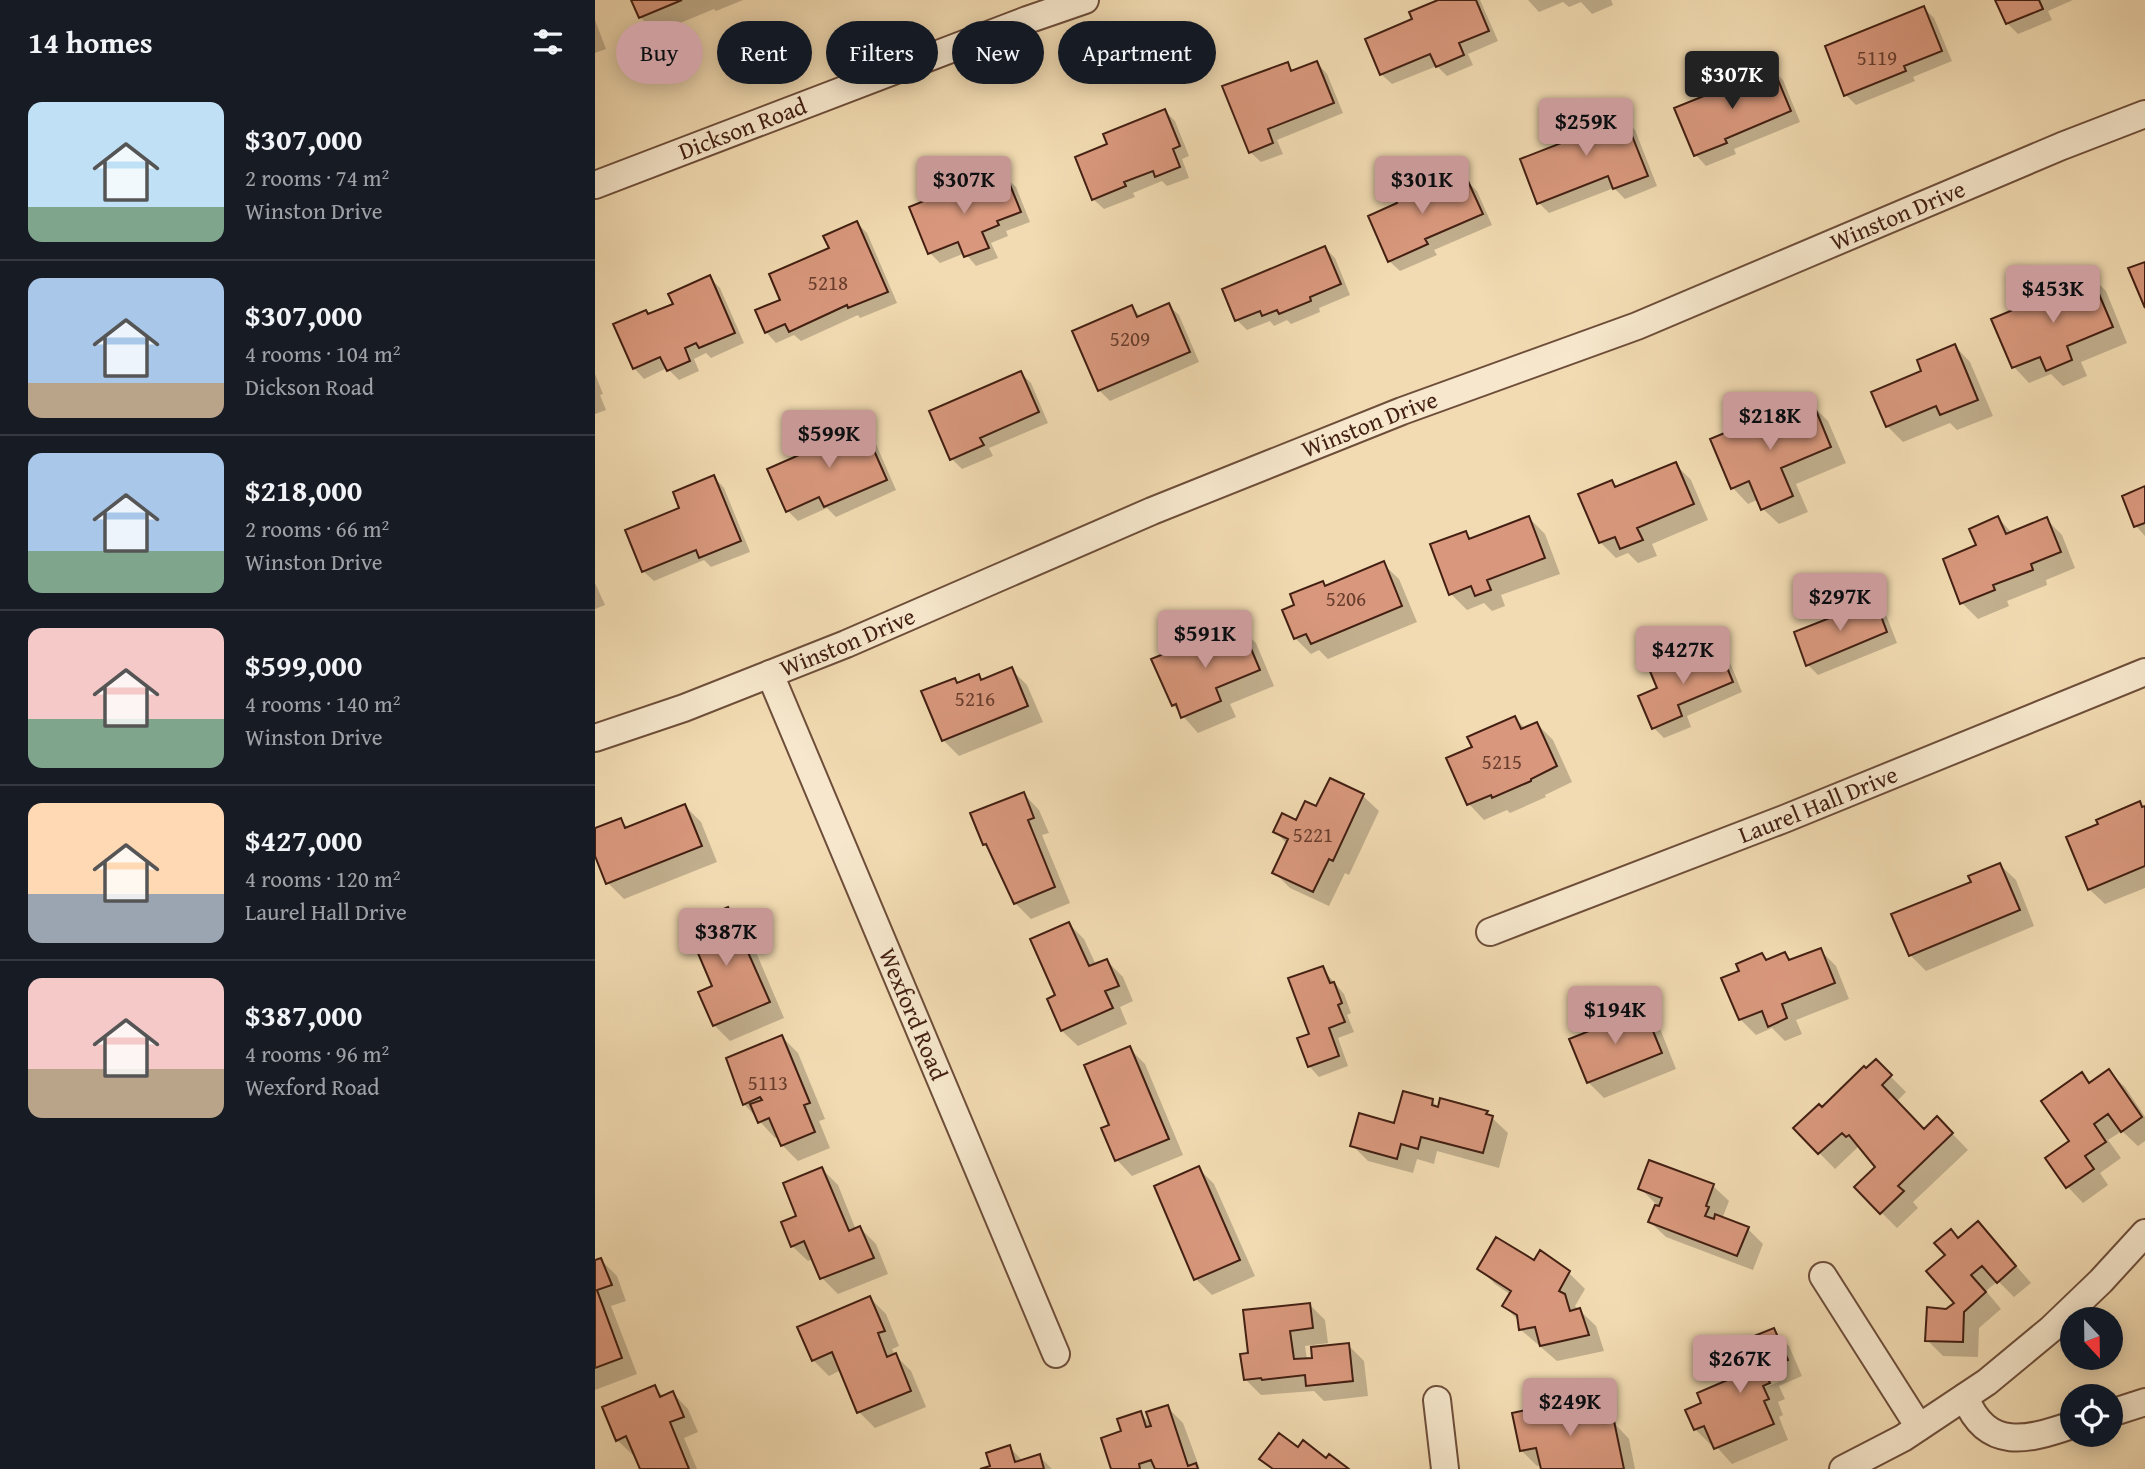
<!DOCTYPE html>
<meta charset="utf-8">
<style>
:root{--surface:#171b24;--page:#20242c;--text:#f1f3f6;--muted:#9ea1a6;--line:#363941;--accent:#c59692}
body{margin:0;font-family:"Gentium Book Plus",serif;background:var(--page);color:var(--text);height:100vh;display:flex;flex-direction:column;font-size:26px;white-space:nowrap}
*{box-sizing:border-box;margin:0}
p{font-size:23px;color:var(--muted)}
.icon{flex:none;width:38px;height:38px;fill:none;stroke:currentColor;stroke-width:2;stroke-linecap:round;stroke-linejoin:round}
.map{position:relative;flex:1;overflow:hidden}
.side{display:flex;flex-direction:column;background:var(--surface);width:595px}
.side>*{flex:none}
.banner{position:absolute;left:21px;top:21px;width:665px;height:63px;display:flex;gap:14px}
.needle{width:46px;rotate:158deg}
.controls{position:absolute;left:1465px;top:1307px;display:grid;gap:14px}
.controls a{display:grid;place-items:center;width:63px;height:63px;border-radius:50%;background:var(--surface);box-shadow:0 4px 18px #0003;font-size:35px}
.price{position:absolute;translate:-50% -60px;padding:0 16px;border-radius:7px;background:var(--accent);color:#111;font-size:23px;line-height:46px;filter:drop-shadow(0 2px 4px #0008)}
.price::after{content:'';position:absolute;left:50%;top:42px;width:21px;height:16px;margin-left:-10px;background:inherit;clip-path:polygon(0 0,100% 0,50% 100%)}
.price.selected{background:#222;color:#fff}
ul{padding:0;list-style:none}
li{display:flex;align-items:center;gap:21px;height:175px;padding:0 28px}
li+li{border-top:2px solid var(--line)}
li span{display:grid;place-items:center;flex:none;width:196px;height:140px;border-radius:14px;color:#555}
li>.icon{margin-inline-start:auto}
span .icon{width:84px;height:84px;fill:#fffc;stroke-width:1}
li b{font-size:30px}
h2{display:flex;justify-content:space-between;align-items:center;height:84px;padding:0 28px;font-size:30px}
.tag{padding:0 24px;border-radius:32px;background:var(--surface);box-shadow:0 4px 18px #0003;font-size:24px;line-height:63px}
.tag.selected{background:var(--accent);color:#111}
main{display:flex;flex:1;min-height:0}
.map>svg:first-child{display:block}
.shadow{fill:#0003;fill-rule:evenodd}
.building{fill:#d9987d;stroke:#421f12;stroke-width:2}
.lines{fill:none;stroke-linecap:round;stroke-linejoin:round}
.minor-casing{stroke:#6e4e3a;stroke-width:30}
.minor{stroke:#f7e8cd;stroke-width:26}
.labels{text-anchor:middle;stroke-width:7;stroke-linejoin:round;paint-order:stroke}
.number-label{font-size:21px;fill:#683d2d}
.street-label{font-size:24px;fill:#421f12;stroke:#f7e8cd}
</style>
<main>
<section class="side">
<h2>14 homes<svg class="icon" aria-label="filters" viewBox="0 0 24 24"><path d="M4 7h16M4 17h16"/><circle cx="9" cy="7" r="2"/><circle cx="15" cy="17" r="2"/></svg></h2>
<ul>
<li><span style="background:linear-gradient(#bfe0f5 75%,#7fa58c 0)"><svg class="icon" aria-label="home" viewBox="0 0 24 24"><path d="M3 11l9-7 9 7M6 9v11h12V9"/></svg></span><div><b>$307,000</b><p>2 rooms · 74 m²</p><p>Winston Drive</p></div></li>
<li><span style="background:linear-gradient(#a9c7e8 75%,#b9a48a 0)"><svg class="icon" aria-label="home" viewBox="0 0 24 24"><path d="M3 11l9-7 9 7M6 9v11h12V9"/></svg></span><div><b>$307,000</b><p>4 rooms · 104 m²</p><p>Dickson Road</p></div></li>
<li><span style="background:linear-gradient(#a9c7e8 70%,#7fa58c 0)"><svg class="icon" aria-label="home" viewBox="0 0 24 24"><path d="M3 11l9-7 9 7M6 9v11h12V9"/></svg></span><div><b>$218,000</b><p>2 rooms · 66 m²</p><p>Winston Drive</p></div></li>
<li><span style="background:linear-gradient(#f6c9c9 65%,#7fa58c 0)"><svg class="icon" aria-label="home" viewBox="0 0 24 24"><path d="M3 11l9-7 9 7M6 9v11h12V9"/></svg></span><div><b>$599,000</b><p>4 rooms · 140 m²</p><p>Winston Drive</p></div></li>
<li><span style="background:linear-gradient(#ffd9b3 65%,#9aa5b1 0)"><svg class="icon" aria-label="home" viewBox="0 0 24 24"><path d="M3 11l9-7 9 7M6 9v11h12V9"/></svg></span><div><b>$427,000</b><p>4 rooms · 120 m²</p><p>Laurel Hall Drive</p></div></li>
<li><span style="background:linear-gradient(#f6c9c9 65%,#b9a48a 0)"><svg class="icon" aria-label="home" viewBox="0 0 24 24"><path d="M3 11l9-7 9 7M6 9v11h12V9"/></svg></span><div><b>$387,000</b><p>4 rooms · 96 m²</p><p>Wexford Road</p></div></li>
</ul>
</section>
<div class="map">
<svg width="1550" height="1469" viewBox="0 0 1550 1469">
<rect width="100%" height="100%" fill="#f2dbb2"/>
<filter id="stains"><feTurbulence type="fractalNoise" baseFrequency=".00286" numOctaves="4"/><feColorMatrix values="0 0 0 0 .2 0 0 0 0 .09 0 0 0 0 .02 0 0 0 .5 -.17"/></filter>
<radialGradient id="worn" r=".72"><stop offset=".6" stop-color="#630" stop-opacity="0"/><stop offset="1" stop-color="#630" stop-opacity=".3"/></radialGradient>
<path class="shadow" d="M38,0h110l-27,11 -2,-2 -58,24 -16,-16z
M847,0h38l18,41 -30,13 5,11 -26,11 -10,-10 -45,18 -11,-10 33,-54z
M933,0h83l2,5 -21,9 -11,-12 -12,5 -6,-5 -24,10z
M1402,0h76l-25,11 4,9 -34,14 -11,-11z
M1329,8l10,10 18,43 -39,16 2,4 -59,24 -10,-10z
M0,20l11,29 -11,4z
M722,63l10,11 16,39 -66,27 6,14 -22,8 -11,-10 38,-87 6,6z
M1178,70l10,10 17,42 -66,27 2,5 -30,12 -10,-11z
M1009,108l13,15 8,-3 10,10 22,56 -32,13 -11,-11 -65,25 -10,-10z
M570,111l10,10 14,35 -7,3 7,19 -22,8 -5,-5 -29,12 2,4 -31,12 -11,-10z
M410,177l11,10 14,35 -24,9 2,5 -17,7 7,15 -22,8 -11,-13 -25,10 -10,-10 21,-61 5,5z
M872,181l10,10 15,34 -58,25 3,5 -37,16 -11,-10 11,-57 13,-21 11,11 13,-6 4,5z
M262,223l10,10 30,70 -37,15 -2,-3 -57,26 -7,-6 -18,8 -10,-11 16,-31z
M730,248l10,10 15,37 -31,13 1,4 -29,12 -4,-4 -13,6 -4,-5 -23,9 -10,-10z
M1495,275l16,16 21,52 -46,19 6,14 -24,10 -12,-12 -22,9 -15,-16 -20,-47 38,-16 5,5 22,-9z
M114,277l11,11 24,55 -33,15 -5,-5 -12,6 5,12 -20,9 -12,-12 -23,11 -10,-11 41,-63z
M573,305l11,10 20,47 -89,39 -11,-11 33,-83 9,10z
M1360,346l15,16 23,54 -36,14 -7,-7 -47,19 -16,-16 36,-55z
M426,373l10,10 17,40 -59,25 4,8 -31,13 -10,-10z
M0,374l8,20 -3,1 6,15 -11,4z
M1217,405l16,16 18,42 -50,21 12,28 -29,12 -16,-15 -6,-9 -9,4 -15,-16 38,-73 5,5z
M249,423l11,13 9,-4 11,10 21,48 -60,27 -9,-9 -29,13 -10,-10 37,-65z
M1080,464l16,16 17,40 -56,24 5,12 -19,7 -10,-10 -12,5 -16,-16 12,-60 6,6z
M119,477l10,11 26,64 -39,15 -7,-7 -50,21 -11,-10 39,-62z
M1550,488v48l-9,-10 -12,-29z
M934,518l16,16 15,40 -59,21 4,11 -13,5 -8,-8 -17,7 -16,-16 15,-61 6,6z
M1403,518l14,15 34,-14 16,16 13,33 -29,12 1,5 -40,16 2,5 -31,13 -16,-16 16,-57z
M788,564l16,15 18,43 -89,37 -9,-9 -8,4 -16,-16 2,-32 26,-23 4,4z
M0,583l10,22 -10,4z
M1280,602l10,10 12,31 -79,32 -10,-10z
M645,628l16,15 18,43 -44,18 6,13 -38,16 -25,-28 15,-56z
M1123,650l11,10 13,32 -55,24 4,11 -27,11 -10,-10 10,-63 5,5z
M417,670l15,15 16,37 -84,34 -16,-16 11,-60 5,4 19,-8 5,5z
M920,718l11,11 11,-5 16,16 19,42 -27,13 1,2 -36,16 -3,-3 -23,10 -15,-16 5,-56z
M429,794l15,16 10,23 -7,2 28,68 -39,16 -16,-16 -24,-52 -6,-7z
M768,796l16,15 -30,64 -4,-2 -16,33 -39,-18 -16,-16 13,-28 -12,-13 22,-9 20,-14z
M1544,803l6,5v80l-40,16 -16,-15 11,-64z
M90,806l16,16 16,40 -93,37 -16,-16 -13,-32v-21l25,-10 9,8z
M1405,865l16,15 18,46 -108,45 -16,-16z
M133,909l16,15 40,94 -54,23 -16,-16 1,-38z
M474,924l15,15 12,26 11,-4 16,16 10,24 -13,6 7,17 -49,22 -16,-15 -13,-31 8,-4z
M1225,950l16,16 13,33 -53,21 6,14 -17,7 -13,-13 -16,7 -16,-16 1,-47 21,-17 6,6 17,-7 7,7z
M727,968l22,26 7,19 -4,2 7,17 -16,6 10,28 -29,11 -10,-11z
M1049,1011l15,15 17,43 -72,29 -16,-16z
M187,1037l16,16 27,66 -6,2 11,27 -32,13 -16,-16 -4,-9 -3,2 -31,-34z
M534,1048l16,16 38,91 -51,21 -15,-16 -6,-34z
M1281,1062l30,30 -10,10 28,29 13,-13 31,32 -55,52 5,6 -21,20 -16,-16 -4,-45 -19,-20 -23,22 -40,-41 27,-19z
M1514,1072l16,15 20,30v24l-7,5 -16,-15 -14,9 13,18 -21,15 8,12 -25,18 -15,-16 -21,-29 25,-16 10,-67 9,9z
M837,1101l7,7 48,5 21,20 -9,35 -62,-17 -3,13 -17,-5 -4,14 -45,-12 -16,-16 43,-20z
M603,1168l16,16 41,92 -43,19 -16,-16z
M227,1169l16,16 18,45 4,-2 16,16 12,30 -50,20 -16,-16 -8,-19 -6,2 -16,-15 7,-29z
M1118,1186l16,15 -7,18 26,10 15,15 -10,26 -87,-33 -16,-15 7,-17 -17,-17z
M1398,1239l38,44 -17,14 -16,-16 -12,10 15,18 -22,19 -1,29 -35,-1 -16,-16 19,-29 10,-8 -9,-48z
M6,1260l16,16 9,25 -15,5 26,68 -42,16v-128z
M939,1263l35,10 16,16 -10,17 21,20 8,25 -47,10 -36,-31 -1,-8 -16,-16 7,-11 -16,-11 -16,-16z
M275,1298l16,16 13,32 -7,3 3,6 16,16 15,36 -51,21 -16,-16 -18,-42 -12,6 -16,-16z
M714,1304l16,16 3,23 -23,3 2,14 7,-1 -1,-13v3l35,-4 16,16 4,35 -44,5 -10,-10 -53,4 -16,-16 5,-24z
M1178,1330l16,16 13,30 -23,10 6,13 -7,3 5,13 -4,2 9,23 -56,24 -18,-20 -3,1 -16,-16 9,-25 49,-33zM1183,1378l1,4 -14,5v-4z
M59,1387l10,10 9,-4 15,16 10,23 -14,6 13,31h-55l-6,-15 -3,1 -16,-15z
M1003,1402l16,16 2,7 13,14 6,30h-93v-4l-5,1 -16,-16 28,-44 15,15 12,-3z
M572,1407l16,16 17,46h-87l11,-37 16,-19 13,13z
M414,1447l14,14 16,-5 13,13h-66l6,-2z"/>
<path class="building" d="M36,0h51l-43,18z
M843,0h38l13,31 -30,12 5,12 -28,12 -6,-13 -50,21 -15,-36 47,-20 -3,-7z
M1400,0h44l4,9 -37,15z
M1329,6l18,45 -38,15 2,5 -62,25 -19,-50z
M722,61l17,42 -66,26 5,14 -24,10 -27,-67 66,-24 3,9z
M1178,68l18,43 -66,28 2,4 -33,13 -20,-48z
M1010,106l7,17 13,-5 23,58 -35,13 -5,-13 -71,28 -17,-45 62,-24 -6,-18z
M570,109l15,37 -7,3 7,18 -25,10 -2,-6 -29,11 2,4 -34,14 -17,-43 32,-13 -4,-10z
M411,175l15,37 -24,9 2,4 -17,7 7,16 -25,9 -6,-15 -30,12 -19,-47 42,-17 3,6z
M872,179l16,35 -58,25 3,5 -40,18 -20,-46 29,-13 -5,-12 21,-10 6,13 18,-8 2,5z
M262,221l31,71 -40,16 -1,-3 -58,27 -4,-8 -20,9 -10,-23 25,-10 -11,-26 60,-26 -6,-12z
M730,246l16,38 -31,13 1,4 -32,13 -2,-4 -15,6 -2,-5 -25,10 -13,-32z
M1550,262v46l-17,-40z
M1495,273l23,54 -46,19 5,14 -26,11 -6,-14 -28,11 -21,-49 41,-17 3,6 22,-9 -4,-10z
M115,275l25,58 -36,15 -3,-5 -11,5 5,13 -23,10 -7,-14 -27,12 -20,-45 33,-14 2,4 25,-10 -5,-10z
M574,303l21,49 -92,39 -26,-60 60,-26 5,12z
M1360,344l23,56 -38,15 -4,-9 -50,21 -15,-35 50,-21 -4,-11z
M426,371l18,41 -59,26 4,7 -34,15 -21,-49z
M1218,403l18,44 -50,21 12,28 -32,14 -12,-29 -18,8 -21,-50 62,-26 2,5z
M250,421l6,14 14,-5 22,50 -63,27 -5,-10 -33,15 -19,-43 55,-24 -5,-12z
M1081,462l18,42 -57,24 6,12 -23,9 -5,-12 -16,6 -21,-49 34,-14 3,7z
M119,475l27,66 -42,17 -3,-8 -54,22 -17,-42 54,-22 -6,-16z
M1550,486v37l-11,4 -12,-31z
M934,516l16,42 -58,22 4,10 -16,6 -4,-10 -22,9 -19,-51 36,-13 3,8z
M1403,516l8,18 41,-17 14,35 -30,12 2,6 -40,15 2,5 -35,14 -17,-45 33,-14 -7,-16z
M789,561l18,45 -91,38 -5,-10 -12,5 -12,-29 12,-5 -4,-11 33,-13 2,5z
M1280,600l12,32 -81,34 -12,-34z
M646,625l19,45 -44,18 5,13 -40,17 -5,-14 -4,2 -21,-47 35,-14 1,3z
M1124,648l14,34 -55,23 4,11 -30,13 -14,-33 19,-8 -8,-19 15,-6 3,7z
M417,667l16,39 -86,35 -21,-50 34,-13 2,5 22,-9 2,6z
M920,716l6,13 16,-7 20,44 -26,13v2l-39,17 -1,-3 -24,10 -21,-47 26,-11 -5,-10z
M735,778l34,16 -31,67 -4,-2 -16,33 -41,-19 16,-34 -15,-7 9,-19 14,7 9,-19 11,5z
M429,792l10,26 -6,2 27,67 -41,17 -28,-60 -3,1 -13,-32z
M1545,801l2,6 3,-1v60l-57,24 -22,-53 32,-13 -2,-4z
M90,804l17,42 -96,38 -11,-28v-28l26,-10 4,10z
M1405,863l20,47 -111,46 -18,-42 80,-32 -3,-6z
M133,907l42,95 -57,24 -15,-34 14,-6 -26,-61z
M474,922l20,44 18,-7 12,27 -14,5 8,17 -52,23 -14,-32 8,-4 -25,-56z
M1226,948l14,35 -53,21 5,14 -19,9 -6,-16 -23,9 -18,-42 18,-7 -3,-7 26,-11 4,7 19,-8 4,8z
M728,966l7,17 4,-1 8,21 -4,2 7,17 -16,6 10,28 -31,11 -11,-29 12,-4 -21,-56z
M1049,1009l18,44 -75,30 -18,-44z
M187,1035l28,68 -6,2 11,27 -34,14 -12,-28 -11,5 -8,-19 12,-4 -2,-3 -17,8 -17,-47z
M535,1046l39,93 -54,22 -14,-33 8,-3 -25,-60z
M1281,1059l16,16 -10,10 42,44 13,-13 16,17 -55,53 6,5 -24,23 -26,-27 21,-20 -26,-32 -3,2 -4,-4 -24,21 -25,-26 26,-24 3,3 42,-41 2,2z
M1514,1069l33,48 -21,15 -13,-18 -14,10 12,18 -21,14 9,13 -28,19 -21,-30 24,-17 -28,-40 41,-29 7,11z
M808,1091l30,8 -1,6 6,2 2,-9 48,13 -2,3 7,2 -10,37 -62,-16 -3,12 -17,-5 -4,15 -47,-13 9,-33 35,10z
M1054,1160l65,24 -8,22 3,1 -4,9 9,3 1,-5 34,13 -12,29 -89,-34 7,-17 4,1 3,-8 -24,-9z
M604,1166l41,94 -46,20 -40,-94z
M227,1167l27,64 11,-5 14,32 -54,21 -16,-38 -13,6 -10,-25 15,-6 -13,-33z
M1383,1221l38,45 -19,17 -15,-17 -11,9 15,17 -22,20 -1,30 -38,-1 2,-34 19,2 8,-6 -28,-32 19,-16 -11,-12 17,-14 7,9z
M901,1237l38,23 6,-10 30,21 -11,20 6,3 5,17 10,-3 9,27 -49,11 -5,-19 -16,3 -2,-15 -15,-9 9,-15 -34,-22z
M6,1258l11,27 -15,5 25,68 -27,10v-108z
M275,1296l15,35 -7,2 9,24 9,-4 15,38 -54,22 -25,-61 -20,9 -15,-34z
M715,1303l3,25 -23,3 4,28 18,-1 -1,-11 38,-4 4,38 -47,5 -1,-11 -43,5 -1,-2 -17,2 -4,-26 8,-1 -5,-43z
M1179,1328l14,32 -24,10 6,13 -7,3 6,13 -5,2 10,23 -60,25 -10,-23 -10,4 -9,-20 16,-7 -4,-10 54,-23 -12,-28z
M60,1385l5,12 13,-6 11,26 -14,5 19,47h-49l-14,-33 -10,5 -14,-34z
M1004,1400l5,23 10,-2 10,48h-83l-5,-21 -16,3 -8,-38 38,-8 3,16 21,-4 -3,-11z
M573,1405l20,61 8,-3 2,6h-43l-4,-9 -12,4 1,5h-29l-10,-31 20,-7 -4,-12 24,-8 5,16 5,-1 -5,-14z
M684,1433l19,14 5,-7 23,18 3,-4 20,15h-76l-14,-10z
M415,1445l5,17 25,-8 4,15h-64l10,-3 -4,-13z"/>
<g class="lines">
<g class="minor-casing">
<g id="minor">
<path id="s1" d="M0,185l432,-165 58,-20"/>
<path id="s2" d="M175,674l286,680"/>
<path id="s3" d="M0,738l89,-30 162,-64 306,-133 250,-100 235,-85 425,-180 83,-32"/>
<path id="s4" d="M895,932l294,-113 361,-147"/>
<path d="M1228,1276l96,151"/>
<path d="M1370,1397c22,55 63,43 107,28"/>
<path d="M842,1400l8,69"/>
<path d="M1516,1413l34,-11"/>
<path d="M1248,1469l60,-31 84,-56 64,-53 50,-48 44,-48"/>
</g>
</g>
<use href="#minor" class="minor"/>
</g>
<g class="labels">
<g class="number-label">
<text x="1282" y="65">5119</text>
<text x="233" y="290">5218</text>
<text x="535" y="346">5209</text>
<text x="751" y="606">5206</text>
<text x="380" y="706">5216</text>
<text x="907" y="769">5215</text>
<text x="718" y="842">5221</text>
<text x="173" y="1090">5113</text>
</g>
<g class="street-label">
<text dy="8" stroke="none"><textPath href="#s1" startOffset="158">Dickson Road</textPath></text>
<text dy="8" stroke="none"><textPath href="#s3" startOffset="1404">Winston Drive</textPath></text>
<text dy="8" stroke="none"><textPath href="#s3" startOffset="836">Winston Drive</textPath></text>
<text dy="8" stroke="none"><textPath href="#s3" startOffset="270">Winston Drive</textPath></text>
<text dy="8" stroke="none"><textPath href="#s4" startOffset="352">Laurel Hall Drive</textPath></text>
<text dy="8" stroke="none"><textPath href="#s2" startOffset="369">Wexford Road</textPath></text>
</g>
</g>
<rect width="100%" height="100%" filter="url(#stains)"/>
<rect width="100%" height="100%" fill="url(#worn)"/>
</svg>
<div class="controls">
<a><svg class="needle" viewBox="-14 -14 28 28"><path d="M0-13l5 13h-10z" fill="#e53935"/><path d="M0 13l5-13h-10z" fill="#9ea1a6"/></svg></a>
<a><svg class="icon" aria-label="locate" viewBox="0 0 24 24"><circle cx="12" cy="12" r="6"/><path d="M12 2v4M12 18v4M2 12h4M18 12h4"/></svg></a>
</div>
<b class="price selected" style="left:1137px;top:111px">$307K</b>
<b class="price" style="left:991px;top:158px">$259K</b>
<b class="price" style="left:369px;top:216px">$307K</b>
<b class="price" style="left:827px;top:216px">$301K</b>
<b class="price" style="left:1458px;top:325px">$453K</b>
<b class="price" style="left:1175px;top:452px">$218K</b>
<b class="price" style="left:234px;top:470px">$599K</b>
<b class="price" style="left:1245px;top:633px">$297K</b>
<b class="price" style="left:610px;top:670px">$591K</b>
<b class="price" style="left:1088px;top:686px">$427K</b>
<b class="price" style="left:131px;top:968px">$387K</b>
<b class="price" style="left:1020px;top:1046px">$194K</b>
<b class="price" style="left:1145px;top:1395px">$267K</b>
<b class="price" style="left:975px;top:1438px">$249K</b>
<div class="banner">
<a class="tag selected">Buy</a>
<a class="tag">Rent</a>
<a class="tag">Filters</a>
<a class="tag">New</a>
<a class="tag">Apartment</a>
</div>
</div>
</main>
